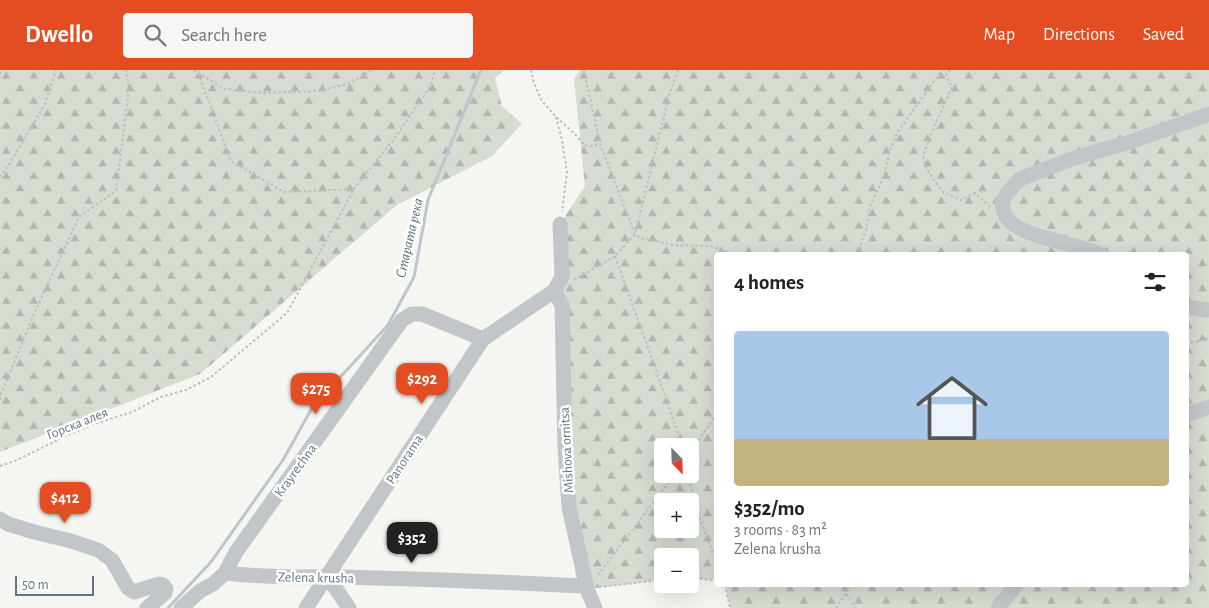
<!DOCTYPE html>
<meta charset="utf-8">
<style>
:root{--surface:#fff;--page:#f6f6f6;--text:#222;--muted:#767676;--accent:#e44d21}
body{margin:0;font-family:"Alegreya Sans",sans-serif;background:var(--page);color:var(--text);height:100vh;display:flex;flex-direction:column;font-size:19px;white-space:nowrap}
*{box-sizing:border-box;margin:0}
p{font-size:16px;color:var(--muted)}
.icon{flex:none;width:28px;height:28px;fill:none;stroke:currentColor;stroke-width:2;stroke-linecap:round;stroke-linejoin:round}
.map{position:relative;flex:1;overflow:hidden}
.sheet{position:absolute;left:714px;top:182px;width:475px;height:335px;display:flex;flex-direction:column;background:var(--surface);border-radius:5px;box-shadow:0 5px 20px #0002}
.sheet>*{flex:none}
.needle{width:32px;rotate:157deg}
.fabs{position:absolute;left:654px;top:368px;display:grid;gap:10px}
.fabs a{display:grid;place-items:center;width:45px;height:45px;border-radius:5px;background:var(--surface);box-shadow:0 5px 20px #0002;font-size:25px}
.scale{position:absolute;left:15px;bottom:12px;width:79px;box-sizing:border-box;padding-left:5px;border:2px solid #637582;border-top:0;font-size:14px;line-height:18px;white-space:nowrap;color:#637582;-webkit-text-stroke:4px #fff;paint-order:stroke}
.price{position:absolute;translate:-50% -42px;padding:0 11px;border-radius:10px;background:var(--accent);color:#fff;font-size:16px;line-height:32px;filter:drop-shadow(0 1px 2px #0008)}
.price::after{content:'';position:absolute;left:50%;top:30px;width:15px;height:11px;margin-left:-8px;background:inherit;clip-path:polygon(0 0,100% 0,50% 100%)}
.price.current{background:#222;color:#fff}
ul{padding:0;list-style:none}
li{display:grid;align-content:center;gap:10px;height:265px;padding:0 20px}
li span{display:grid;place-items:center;height:155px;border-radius:5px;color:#555}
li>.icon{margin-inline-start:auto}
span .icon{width:90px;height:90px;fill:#fffc;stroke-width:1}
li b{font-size:21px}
h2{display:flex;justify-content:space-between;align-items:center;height:60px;padding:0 20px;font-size:21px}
header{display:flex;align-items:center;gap:30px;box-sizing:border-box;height:70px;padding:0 25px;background:var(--accent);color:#fff}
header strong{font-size:24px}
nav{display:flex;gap:28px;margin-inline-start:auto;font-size:18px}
.search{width:350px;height:45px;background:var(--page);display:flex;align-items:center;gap:12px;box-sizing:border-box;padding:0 18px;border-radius:5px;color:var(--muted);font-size:19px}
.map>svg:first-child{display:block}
.forest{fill:url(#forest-firs);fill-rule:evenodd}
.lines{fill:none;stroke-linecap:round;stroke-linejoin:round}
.stream{stroke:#bbc7cc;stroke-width:3}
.path{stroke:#bcbec0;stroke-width:2;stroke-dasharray:2.5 2.5;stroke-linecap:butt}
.minor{stroke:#c2c6c9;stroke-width:15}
.labels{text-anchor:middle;stroke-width:5;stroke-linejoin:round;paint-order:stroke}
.street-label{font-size:14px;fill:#637582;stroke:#fff}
.water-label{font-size:15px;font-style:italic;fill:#5f777f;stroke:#fff}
</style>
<header>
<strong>Dwello</strong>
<div class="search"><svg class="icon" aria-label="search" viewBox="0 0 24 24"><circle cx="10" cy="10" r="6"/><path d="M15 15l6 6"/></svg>Search here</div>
<nav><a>Map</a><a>Directions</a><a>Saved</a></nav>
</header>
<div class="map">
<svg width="1209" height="538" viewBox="0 0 1209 538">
<defs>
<pattern id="forest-firs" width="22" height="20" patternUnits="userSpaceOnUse" patternTransform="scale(1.25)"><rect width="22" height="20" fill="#d6dcd2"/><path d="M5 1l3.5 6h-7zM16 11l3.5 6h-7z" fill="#b1b7b0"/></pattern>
</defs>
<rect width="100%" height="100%" fill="#f5f5f1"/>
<path class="forest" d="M0,0h504l-9,8 7,28 20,18 -30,32 -95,49 -197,169 -200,78z
M580,0h629v538h-479l-5,-23h461v-330h-470v326l-26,-4v-21h-28v24l-75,9 -18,-82 -9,-283 25,-38 -11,-107zM662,376h28v28h-28zM662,431h28v28h-28z"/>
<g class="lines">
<path class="stream" d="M168,538l43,-46 72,-102 29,-52 76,-83 26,-48 14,-77 53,-130"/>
<path class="path" d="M194,0l4,3 27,16 39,4 55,-2 32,-8 20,-13
M531,0l3,13 8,18 14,16 18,16 10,12 8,1 8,-2
M584,0l16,74 35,90 5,4 17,3 15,4 38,1 27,9
M678,0l-8,22 -35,142 -20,22 38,106 25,71 3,13
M950,0l-4,5 6,12 -20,45 -9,24 4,14 16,22 18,8 14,-7 15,14
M198,3l33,88 53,31 70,-3
M0,4l2,-4
M556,47l6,23 5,33 -5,38
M0,107l10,-14 35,-59 11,-34
M860,185l1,-12 5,-13 4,-23 14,-31 6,-26 7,-17 45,-63
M574,210l41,-24
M1186,273l10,-1 13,-4
M0,330l1,-6 32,-78 46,-99 37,-26 13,-103 -3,-18
M690,383l26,-38
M0,396l17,-6 45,-22 29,-13 41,-13 29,-15 25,-7 25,-13 76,-64 67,-124 40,-50 36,-52 5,-17
M688,404l9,37 19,50
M598,505l77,-101
M690,507l26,4
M725,515l5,23
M849,515l-3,8 9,15
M599,517l63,-7
M836,538l10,-15"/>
<path class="minor" d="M1101,185c-24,-13 -78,-16 -94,-37 -3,-3 -4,-10 -5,-14l5,-11 13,-14 54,-21 56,-16 79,-28
M554,221l8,14 3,143 4,59 18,82 8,19
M1186,237l23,3
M1186,345l23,-8
M0,449l8,5 26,8 37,9 27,9 14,10 16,28 6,4 25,-8 4,1 3,4 -1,4 -18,15
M225,503c39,5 79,3 118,4 80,2 160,5 240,9l4,3
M327,506l22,32
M181,538l19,-17 13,-7 12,-11 11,-21 166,-232 10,-6h10l61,25
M306,538l177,-269 71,-48 8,-14 -2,-53
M998,538l18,-23"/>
</g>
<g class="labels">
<g class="street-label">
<text transform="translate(77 353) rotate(-22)" y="5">Горска алея</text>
<text transform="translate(566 380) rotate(-93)" y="5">Mishova ornitsa</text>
<text transform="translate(404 389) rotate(-57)" y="5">Panorama</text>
<text transform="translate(295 400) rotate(-54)" y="5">Krayrechna</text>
<text transform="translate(316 507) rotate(1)" y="5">Zelena krusha</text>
</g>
<g class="water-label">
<text transform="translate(409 168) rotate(-77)" y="5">Старата река</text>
</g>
</g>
</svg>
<div class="fabs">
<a><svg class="needle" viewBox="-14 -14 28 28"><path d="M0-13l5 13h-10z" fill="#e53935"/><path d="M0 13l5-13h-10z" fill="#767676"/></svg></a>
<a>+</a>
<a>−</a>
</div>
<div class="scale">50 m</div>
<b class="price" style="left:422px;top:335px">$292</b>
<b class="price" style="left:316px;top:345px">$275</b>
<b class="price" style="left:65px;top:454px">$412</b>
<b class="price current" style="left:412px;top:494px">$352</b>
<section class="sheet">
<h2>4 homes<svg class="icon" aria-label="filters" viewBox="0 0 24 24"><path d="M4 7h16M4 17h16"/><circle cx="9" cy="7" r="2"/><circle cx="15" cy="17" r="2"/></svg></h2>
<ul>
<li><span style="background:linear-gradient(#a9c7e8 70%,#c2b280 0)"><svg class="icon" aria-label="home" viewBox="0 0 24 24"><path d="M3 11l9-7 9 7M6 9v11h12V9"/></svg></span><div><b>$352/mo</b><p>3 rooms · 83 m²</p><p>Zelena krusha</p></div></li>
</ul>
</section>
</div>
